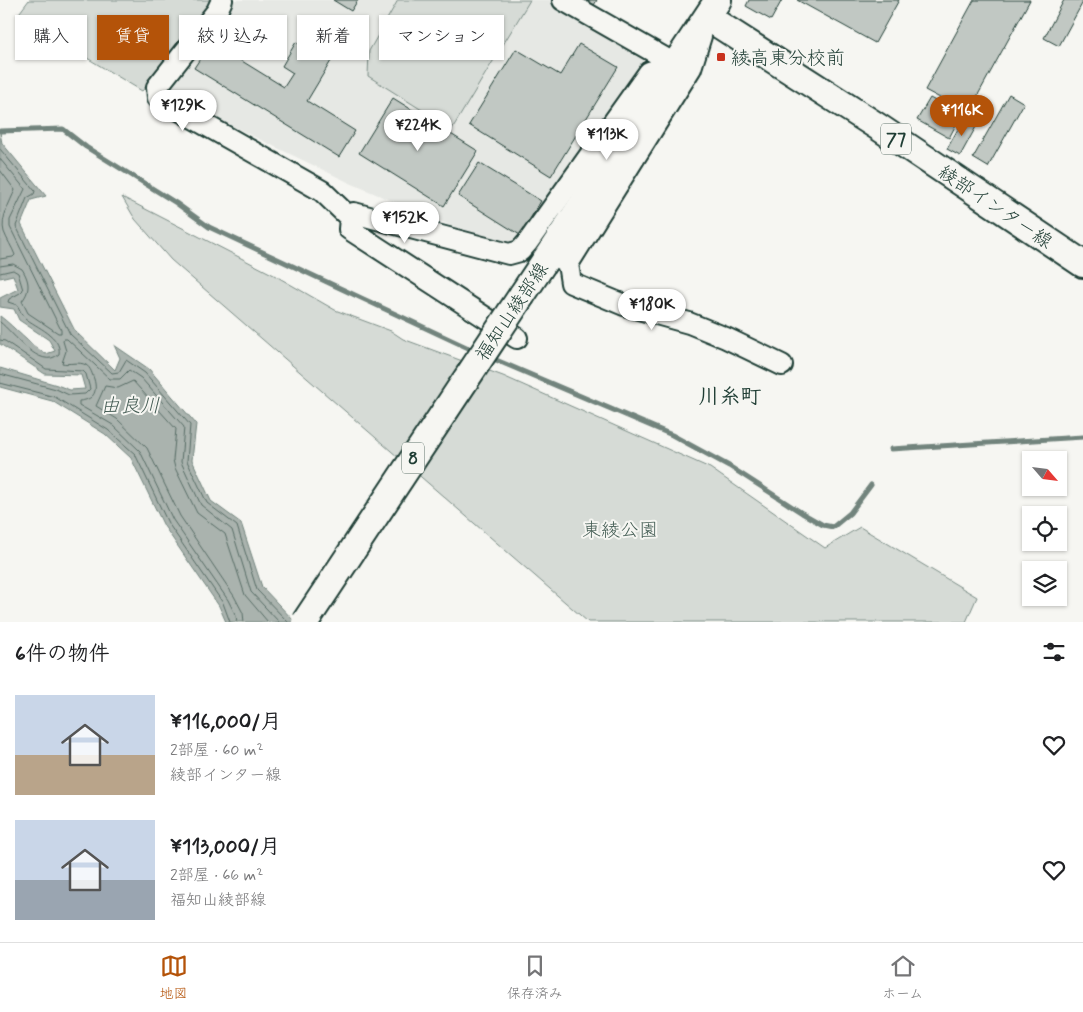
<!DOCTYPE html>
<html lang="ja">
<meta charset="utf-8">
<style>
:root{--surface:#fff;--page:#f6f6f6;--text:#202124;--muted:#757577;--line:#e0e0e0;--accent:#b45309}
body{margin:0;font-family:Mynerve,"Klee One",sans-serif;background:var(--page);color:var(--text);height:100vh;display:flex;flex-direction:column;font-size:19px;white-space:nowrap}
*{box-sizing:border-box;margin:0}
p{font-size:16px;color:var(--muted)}
.icon{flex:none;width:28px;height:28px;fill:none;stroke:currentColor;stroke-width:2;stroke-linecap:round;stroke-linejoin:round}
.map{position:relative;height:622px;overflow:hidden}
.panel{display:flex;flex-direction:column;background:var(--surface);flex:1}
.panel>*{flex:none}
.hud{position:absolute;left:15px;top:15px;width:500px;height:45px;display:flex;gap:10px}
.needle{width:32px;rotate:118deg}
.fabs{position:absolute;left:1022px;top:451px;display:grid;gap:10px}
.fabs a{display:grid;place-items:center;width:45px;height:45px;border-radius:0px;background:var(--surface);box-shadow:0 1px 4px #0004;font-size:25px}
.price{position:absolute;translate:-50% -42px;padding:0 11px;border-radius:18px;background:#fff;color:#222;font-size:16px;line-height:32px;filter:drop-shadow(0 1px 2px #0008)}
.price::after{content:'';position:absolute;left:50%;top:30px;width:15px;height:11px;margin-left:-8px;background:inherit;clip-path:polygon(0 0,100% 0,50% 100%)}
.price.on{background:var(--accent);color:#fff}
ul{padding:0;list-style:none}
li{display:flex;align-items:center;gap:15px;height:125px;padding:0 15px}
li span{display:grid;place-items:center;flex:none;width:140px;height:100px;border-radius:0px;color:#555}
li>.icon{margin-inline-start:auto}
span .icon{width:60px;height:60px;fill:#fffc;stroke-width:1}
li b{font-size:21px}
h2{display:flex;justify-content:space-between;align-items:center;height:60px;padding:0 15px;font-size:21px}
.chip{padding:0 18px;border-radius:0px;background:var(--surface);box-shadow:0 1px 4px #0004;font-size:18px;line-height:45px}
.chip.on{background:var(--accent);color:#fff}
.menu{display:flex;justify-content:space-around;align-items:center;height:70px;border-top:1px solid var(--line);background:var(--surface);font-size:14px;color:var(--muted)}
.menu a{display:grid;justify-items:center;gap:2px}
.menu .on{color:var(--accent)}
.map>svg:first-child{display:block}
.built{fill:#e6e8e4}
.green{fill:#d6dbd6;stroke:#7a8c85}
.water{fill:#aab3ae;stroke:#72847d}
.lines{fill:none;stroke-linecap:round;stroke-linejoin:round}
.shore{stroke:#576c65;stroke-width:1}
.stream{stroke:#72847d;stroke-width:5}
.building{fill:#c1c8c3;stroke:#1f3d34}
.minor-casing{stroke:#1f3d34;stroke-width:24}
.major-casing{stroke:#1f3d34;stroke-width:30}
.minor{stroke:#f6f6f2;stroke-width:20}
.major{stroke:#f6f6f2;stroke-width:26}
.major-bridge-casing{stroke:#1f3d34;stroke-width:30;stroke-linecap:butt}
.major-bridge{stroke:#f6f6f2;stroke-width:26}
.poi-dot{fill:#c8321e;stroke:#f6f6f2;stroke-width:2}
.labels{text-anchor:middle;stroke-width:4;stroke-linejoin:round;paint-order:stroke}
.shield{fill:#f6f6f2;stroke:#60746d;stroke-width:1}
.shield-label{font-size:18px;font-weight:bold;fill:#1f3d34}
.poi-label{font-size:19px;fill:#1f3d34;stroke:#f6f6f2;text-anchor:start}
.street-label{font-size:19px;fill:#1f3d34;stroke:#f6f6f2}
.park-label{font-size:19px;fill:#445d54;stroke:#f6f6f2}
.water-label{font-size:20px;font-style:italic;fill:#425a52;stroke:#f6f6f2}
.quarter-label{font-size:21px;font-weight:bold;fill:#1f3d34;stroke:#f6f6f2}
</style>
<div class="map">
<svg width="1083" height="622" viewBox="0 0 1083 622">
<rect width="100%" height="100%" fill="#f6f6f2"/>
<filter id="ink" filterUnits="userSpaceOnUse"><feTurbulence type="fractalNoise" baseFrequency=".02" numOctaves="2"/><feDisplacementMap in="SourceGraphic" scale="10" xChannelSelector="R" yChannelSelector="G"/><feConvolveMatrix kernelMatrix="1 2 1 2 8 2 1 2 1" color-interpolation-filters="sRGB"/></filter>
<g filter="url(#ink)">
<path class="built" d="M233,0h318l86,50 7,9 -89,136 -32,44 -17,7 -13,-2 -143,-61 -180,-87 -4,-6 61,-87z"/>
<path class="green" d="M29,0h183l-3,9 -67,82 -125,-75z
M398,0h132l-78,129 -84,-53 1,-25z
M122,197l152,78 61,35 56,21 12,8 100,37 207,92 115,80 35,-21 117,70 -11,25h-378l-417,-362 -36,-41z"/>
<path class="water" d="M0,133l2,10 44,53 -15,4 -10,24 54,107 40,39 5,-12 -6,-13 35,24 47,55 -4,36 19,41 30,22 21,64 33,35h-69l-7,-16 -55,-80 -33,-68 -26,-24 -53,-33 -52,-14v-19l57,17 13,5 15,-1 -4,-14 -36,-1 -45,-30v-28c16,12 28,28 46,38l9,-3 -6,-11 -30,-20 -5,-11 -14,-2v-9l18,-9 -5,-14 -13,3z"/>
<g class="lines">
<path class="shore" d="M0,149l35,42 -1,3 -7,4 -11,28 54,108 42,39 7,-1 7,-12 19,13 45,52 -3,36 20,42 30,23 20,64 31,32
M0,159l25,30 -15,31v7l51,103v3h-3l-30,-20 -6,-12c9,-11 7,-21 0,-32l-9,-5 -13,2
M0,170l15,20c-5,12 -15,29 -11,42 3,8 8,15 11,23l-2,2 -13,2
M0,273l13,-3 5,3 5,17 -3,3 -11,6 -1,3 9,3c3,4 4,10 8,13 11,9 37,18 34,36 -19,17 -45,-21 -59,-32
M0,340l5,1 41,28 37,2 3,3 4,15 -5,5 -16,1 -13,-6 -56,-15
M0,383l55,14 53,33 27,24 33,69 55,80 7,19
M237,622l-1,-6 -8,-16 -55,-80 -33,-69 -27,-26 -34,-20v-4c14,-1 19,-8 15,-22 -2,-5 -3,-11 -8,-14 -7,-4 -17,0 -24,-2l4,-12 -3,-10 1,-2h3l43,40h10l9,-9 12,8 43,49 -3,35 20,43 31,25 19,62 28,30
M244,622l-1,-9 -9,-17 -54,-80 -33,-68 -30,-29 -21,-13 9,-20 13,2 15,-7 43,48 -3,31 2,8 22,45 28,21 20,61 23,27"/>
<path class="stream" d="M0,131l63,-2 23,18 90,56 33,24 268,125
M489,357l183,78 57,31 73,47 21,12 10,2 17,-14 21,-28
M891,449l192,-12"/>
</g>
<path class="building" d="M333,0h25l-7,11z
M582,0h15l-4,7z
M749,0h33l-11,20 -25,-14z
M797,0h102l-24,43z
M974,0h56l-62,113 -43,-23z
M1064,0h19v2l-24,44 -15,-8z
M324,22l22,14 -39,65 48,30 -16,26 -145,-89 17,-26 73,45 9,-14 -11,-7 14,-24 12,7z
M579,44l39,23 -67,109 -82,-51 47,-76 44,26z
M1009,94l15,9 -36,64 -15,-9z
M393,98l85,53 -34,55 -85,-53z
M930,98l31,17 -12,23 -32,-18z
M964,118l13,7 -17,31 -13,-7z
M479,163l62,38 -21,34 -62,-39z"/>
<g class="lines">
<g class="minor-casing">
<path id="minor" d="M222,0l-5,11 -60,76 1,11 164,93 28,27
M563,0l112,64
M559,258l9,6 123,-196 10,-32
M568,264l3,19 53,22 65,18 37,15 56,27
M517,338l-168,-109 1,-11 4,-5 155,41 11,-3 8,-9 121,-170 26,-8"/>
</g>
<g class="major-casing">
<path id="major" d="M707,17l173,111 203,136
M522,295l196,-295"/>
</g>
<use href="#minor" class="minor"/>
<use href="#major" class="major"/>
<g class="major-bridge-casing">
<path id="major-bridge" d="M305,622l217,-327"/>
</g>
<use href="#major-bridge" class="major-bridge"/>
</g>
</g>
<rect class="poi-dot" x="716" y="52" width="10" height="10" rx="2.5"/>
<g class="labels">
<g class="shield">
<rect x="881" y="123.5" width="30" height="31" rx="4"/>
<rect x="402" y="442.5" width="22" height="31" rx="4"/>
</g>
<g class="shield-label">
<text x="896" y="145">77</text>
<text x="413" y="464">8</text>
</g>
<g class="poi-label">
<text x="731" y="64">綾高東分校前</text>
</g>
<g class="street-label">
<text transform="translate(996 206) rotate(34)" y="7">綾部インター線</text>
<text transform="translate(511 311) rotate(-56)" y="7">福知山綾部線</text>
</g>
<g class="park-label">
<text x="620" y="536">東綾公園</text>
</g>
<g class="water-label">
<text x="130" y="412">由良川</text>
</g>
<g class="quarter-label">
<text x="730" y="403">川糸町</text>
</g>
</g>
</svg>
<div class="fabs">
<a><svg class="needle" viewBox="-14 -14 28 28"><path d="M0-13l5 13h-10z" fill="#e53935"/><path d="M0 13l5-13h-10z" fill="#757577"/></svg></a>
<a><svg class="icon" aria-label="locate" viewBox="0 0 24 24"><circle cx="12" cy="12" r="6"/><path d="M12 2v4M12 18v4M2 12h4M18 12h4"/></svg></a>
<a><svg class="icon" aria-label="layers" viewBox="0 0 24 24"><path d="M12 4l9 5-9 5-9-5zM3 14l9 5 9-5"/></svg></a>
</div>
<b class="price" style="left:183px;top:132px">¥129K</b>
<b class="price on" style="left:962px;top:137px">¥116K</b>
<b class="price" style="left:418px;top:152px">¥224K</b>
<b class="price" style="left:607px;top:161px">¥113K</b>
<b class="price" style="left:405px;top:244px">¥152K</b>
<b class="price" style="left:652px;top:331px">¥180K</b>
<div class="hud">
<a class="chip">購入</a>
<a class="chip on">賃貸</a>
<a class="chip">絞り込み</a>
<a class="chip">新着</a>
<a class="chip">マンション</a>
</div>
</div>
<section class="panel">
<h2>6件の物件<svg class="icon" aria-label="filters" viewBox="0 0 24 24"><path d="M4 7h16M4 17h16"/><circle cx="9" cy="7" r="2"/><circle cx="15" cy="17" r="2"/></svg></h2>
<ul>
<li><span style="background:linear-gradient(#c9d6e8 60%,#b9a48a 0)"><svg class="icon" aria-label="home" viewBox="0 0 24 24"><path d="M3 11l9-7 9 7M6 9v11h12V9"/></svg></span><div><b>¥116,000/月</b><p>2部屋 · 60 m²</p><p>綾部インター線</p></div><svg class="icon" aria-label="heart" viewBox="0 0 24 24"><path d="M12 20l-8-8c-3-5 5-10 8-4 3-6 11-1 8 4z"/></svg></li>
<li><span style="background:linear-gradient(#c9d6e8 60%,#9aa5b1 0)"><svg class="icon" aria-label="home" viewBox="0 0 24 24"><path d="M3 11l9-7 9 7M6 9v11h12V9"/></svg></span><div><b>¥113,000/月</b><p>2部屋 · 66 m²</p><p>福知山綾部線</p></div><svg class="icon" aria-label="heart" viewBox="0 0 24 24"><path d="M12 20l-8-8c-3-5 5-10 8-4 3-6 11-1 8 4z"/></svg></li>
</ul>
</section>
<nav class="menu">
<a class="on"><svg class="icon" aria-label="map" viewBox="0 0 24 24"><path d="M3 6l6-2 6 2 6-2v14l-6 2-6-2-6 2zM9 4v14M15 6v14"/></svg>地図</a>
<a><svg class="icon" aria-label="saved" viewBox="0 0 24 24"><path d="M7 4h10v16l-5-4-5 4z"/></svg>保存済み</a>
<a><svg class="icon" aria-label="home" viewBox="0 0 24 24"><path d="M3 11l9-7 9 7M6 9v11h12V9"/></svg>ホーム</a>
</nav>
